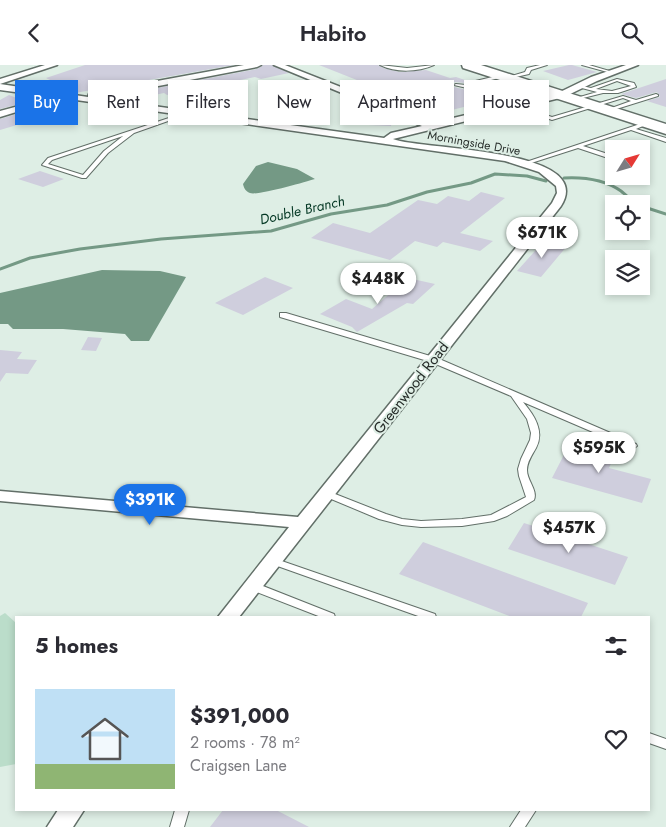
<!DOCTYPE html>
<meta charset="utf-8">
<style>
:root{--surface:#fff;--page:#f2f2f3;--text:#2b2b33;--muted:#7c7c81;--line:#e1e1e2;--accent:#1a73e8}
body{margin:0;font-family:Jost,sans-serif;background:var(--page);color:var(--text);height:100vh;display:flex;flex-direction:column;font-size:19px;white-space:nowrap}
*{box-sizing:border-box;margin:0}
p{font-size:16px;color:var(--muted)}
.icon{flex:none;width:28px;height:28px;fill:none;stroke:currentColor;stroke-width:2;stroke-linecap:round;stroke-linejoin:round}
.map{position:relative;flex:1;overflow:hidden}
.panel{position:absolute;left:15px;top:551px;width:635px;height:195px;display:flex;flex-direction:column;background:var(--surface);border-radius:0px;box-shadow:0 2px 8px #0003}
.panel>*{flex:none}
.hud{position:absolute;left:15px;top:15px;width:636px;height:45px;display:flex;gap:10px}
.needle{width:32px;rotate:53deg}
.tools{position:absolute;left:605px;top:75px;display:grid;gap:10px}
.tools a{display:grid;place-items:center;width:45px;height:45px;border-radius:0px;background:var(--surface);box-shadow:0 2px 8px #0003;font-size:25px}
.price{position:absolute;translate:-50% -42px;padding:0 11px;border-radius:18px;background:#fff;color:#222;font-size:16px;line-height:32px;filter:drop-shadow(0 1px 2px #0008)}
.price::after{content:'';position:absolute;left:50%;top:30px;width:15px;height:11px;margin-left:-8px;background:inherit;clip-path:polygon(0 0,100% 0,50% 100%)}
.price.selected{background:var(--accent);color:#fff}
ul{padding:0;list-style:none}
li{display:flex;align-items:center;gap:15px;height:125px;padding:0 20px}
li+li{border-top:1px solid var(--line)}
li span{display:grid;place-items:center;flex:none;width:140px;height:100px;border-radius:0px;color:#555}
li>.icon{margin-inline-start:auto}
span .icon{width:60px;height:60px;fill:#fffc;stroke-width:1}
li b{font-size:21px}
h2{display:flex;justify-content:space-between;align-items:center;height:60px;padding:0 20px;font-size:21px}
.tag{padding:0 18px;border-radius:0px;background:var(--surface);box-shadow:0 2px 8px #0003;font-size:18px;line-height:45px}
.tag.selected{background:var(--accent);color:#fff}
header{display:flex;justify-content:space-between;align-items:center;height:65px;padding:0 20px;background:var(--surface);font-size:22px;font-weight:600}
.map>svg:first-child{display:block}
.green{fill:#bbddca}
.water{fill:#749985}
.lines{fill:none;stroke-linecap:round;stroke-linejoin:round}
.stream{stroke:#749985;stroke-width:3}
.building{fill:#cfcedd}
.lane-casing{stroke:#626f68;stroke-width:2}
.street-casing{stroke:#626f68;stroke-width:3}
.primary-casing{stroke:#626f68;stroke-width:3}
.lane{fill:#fff;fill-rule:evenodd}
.street{fill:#fff;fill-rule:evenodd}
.primary{fill:#fff;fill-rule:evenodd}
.labels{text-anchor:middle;stroke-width:4;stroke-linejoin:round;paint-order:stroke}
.far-street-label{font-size:12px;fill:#272d2a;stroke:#deeee5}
.far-water-label{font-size:14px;font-style:italic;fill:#033723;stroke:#deeee5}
.street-label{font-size:15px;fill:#272d2a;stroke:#deeee5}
</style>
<header><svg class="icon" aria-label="back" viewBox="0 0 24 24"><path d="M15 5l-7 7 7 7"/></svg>Habito<svg class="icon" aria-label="search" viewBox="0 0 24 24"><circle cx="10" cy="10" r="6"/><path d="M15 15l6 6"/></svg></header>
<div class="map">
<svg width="666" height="762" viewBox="0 0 666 762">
<rect width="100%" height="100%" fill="#deeee5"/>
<path class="green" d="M5,548l11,10v141l-16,3v-151z"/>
<path class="water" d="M268,97l29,7 18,10c-10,3 -58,17 -65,14 -5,-2 -6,-5 -7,-9l13,-18z
M102,205l58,1 26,6 -37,64h-18l-6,-7 -62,-5h-50l-5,-5h-8v-31z"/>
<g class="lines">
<path class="stream" d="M564,113c19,-1 41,2 57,13 5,4 10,9 15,13
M641,141l25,8
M0,204l30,-11 50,-9 81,-10 110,-8 60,-17 56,-9 40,-13 44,-9 24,-9 32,2 19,5"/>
</g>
<path class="building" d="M85,0h149l-159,28 -29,-15z
M263,0h9l17,8 -28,6 -6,-2 -88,18 -3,-2 -19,4 -9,-5 121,-23z
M319,0h59l8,4 14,3 26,-2 24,8 6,-1 12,4 -3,2 -10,-1 -3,2 2,3 13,3 13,-5 31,10 -71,18z
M569,0h3l25,7 -29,8 -25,-9z
M666,14v28l-19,-6 13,-4 -3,-5 -21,6 -15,-4z
M9,30l18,7 -27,7v-9z
M40,42l17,6 -57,17v-11z
M371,47h13l9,4 -2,10 -23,-1z
M40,106l24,8 -21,8 -25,-8z
M481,127l24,6 -45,35 33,8 -13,10 -37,-9 -6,5 -22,-6 -25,19 -79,-22 22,-15 37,10 48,-33 19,4 11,-8 21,5z
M544,176l23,5 -26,31 -24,-6z
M265,212l28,11 -50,27 -28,-12z
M408,213l27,6 -22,20 -6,-1 -50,29 -5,-5 -32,-13 26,-15 26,10z
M88,272l14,1 -6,13 -15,-1z
M0,285l22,2 -5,7 20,1 -9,14 -22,-1 -6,9z
M570,378l45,12 -6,13 42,11 -9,24 -90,-25z
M524,458l104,34 -13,28 -107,-36z
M423,477l51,19 114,42 -7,14h-69l-113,-43z
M223,745h53l33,17h-99z"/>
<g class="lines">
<g class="lane-casing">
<path id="lane" d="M380,0l27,3 27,-3c-16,7 -38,8 -54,0z
M540,0h7l-16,5 -2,4 -22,5 -2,-1 20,-6 2,-4z
M582,0h7l24,7 -2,1z
M501,10l2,2 -32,8 -4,3 -13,-3 2,-1 10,1 1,-2z
M617,14l17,4 2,4 -18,6h-15l-28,7 -2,-1 24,-7 -19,-5v-2l13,3zM617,16l14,5 -19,5 -16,-2z
M656,29l2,1v1l-48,15 -4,-1 25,-9 -8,-3 -71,22 -39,-14 4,-1 35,12 71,-21 13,4z
M184,48l4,1 -54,19 -26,20 -22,25h-4l-40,-13 6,-7zM123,71l-19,15 -21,24 -35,-11 4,-4z
M646,57l4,1 -14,6 30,9v4l-35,-12 -48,16 31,10v4l-36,-12 -53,17 -5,-1z
M280,248h6l151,45 199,86 1,2 -4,3 -3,-1 -107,-46c11,13 22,29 13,46 -4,7 -9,14 -9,22 0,11 11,20 7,30l-27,16 -13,5 -32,5 -41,1 -19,-2 -23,-6 -55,-23 -2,-2 2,-2h6l56,22 16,5 19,2 41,-2 29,-4 35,-18 -7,-21 -1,-7 3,-10 9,-19 1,-7 -4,-14 -16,-23 -80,-34 -151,-45z
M273,493l162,56 1,3h-15l-152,-54 -1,-2 1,-2z
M253,517l81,32 1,3h-14l-72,-28 -1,-3 1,-3z
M649,668l17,6v10l-17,-6z
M175,745h14l-5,17h-14z
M521,745h15l-11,17h-15z"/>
</g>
<g class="street-casing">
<path id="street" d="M45,0h12l-57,19 88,13 1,-3 3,-1 152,-28h17l-4,2 -161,31 288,40 7,-5 31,-7 -148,-61h11l147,58 126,-30 33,-16 35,-12h12l-41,16 -33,16 -171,42c25,11 205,8 168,67l-322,411h-21l71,-90 -289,-26v-10l298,26 254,-314 5,-10 -1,-7 -17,-14 -34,-11 -443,-63 -62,19v-6l52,-14 -52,-7v-11z
M58,745h26l-11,17h-26z"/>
</g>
<g class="primary-casing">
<path id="primary" d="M462,0h19l185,59v10l-203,-66z"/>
</g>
<use href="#lane" class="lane"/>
<use href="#street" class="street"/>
<use href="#primary" class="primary"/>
</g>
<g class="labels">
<g class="far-street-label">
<text transform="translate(474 78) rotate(10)" y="4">Morningside Drive</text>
</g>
<g class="far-water-label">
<text transform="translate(302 145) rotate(-13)" y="5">Double Branch</text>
</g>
<g class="street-label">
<text transform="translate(411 323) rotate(-52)" y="5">Greenwood Road</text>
</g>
</g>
</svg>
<div class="tools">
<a><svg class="needle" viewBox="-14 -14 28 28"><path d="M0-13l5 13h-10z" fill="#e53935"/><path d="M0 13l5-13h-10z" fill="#7c7c81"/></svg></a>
<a><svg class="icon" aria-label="locate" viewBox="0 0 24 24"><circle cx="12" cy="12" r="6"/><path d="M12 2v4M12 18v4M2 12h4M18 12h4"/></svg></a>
<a><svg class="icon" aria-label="layers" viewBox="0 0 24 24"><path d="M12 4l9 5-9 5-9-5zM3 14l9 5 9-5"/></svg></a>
</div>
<b class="price" style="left:542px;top:194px">$671K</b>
<b class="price" style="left:378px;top:240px">$448K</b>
<b class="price" style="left:599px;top:409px">$595K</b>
<b class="price selected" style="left:150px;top:461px">$391K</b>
<b class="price" style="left:569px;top:489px">$457K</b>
<div class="hud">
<a class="tag selected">Buy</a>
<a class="tag">Rent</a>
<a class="tag">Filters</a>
<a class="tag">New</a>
<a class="tag">Apartment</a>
<a class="tag">House</a>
</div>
<section class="panel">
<h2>5 homes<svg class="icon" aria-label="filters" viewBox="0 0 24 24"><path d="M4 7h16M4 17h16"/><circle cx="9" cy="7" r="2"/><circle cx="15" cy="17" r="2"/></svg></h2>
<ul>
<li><span style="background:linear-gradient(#bfe0f5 75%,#8fb573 0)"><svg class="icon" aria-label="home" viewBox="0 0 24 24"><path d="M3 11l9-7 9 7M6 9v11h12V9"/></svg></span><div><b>$391,000</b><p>2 rooms · 78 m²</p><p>Craigsen Lane</p></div><svg class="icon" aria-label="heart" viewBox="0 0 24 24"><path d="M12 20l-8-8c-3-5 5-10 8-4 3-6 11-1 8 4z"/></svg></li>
</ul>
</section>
</div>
